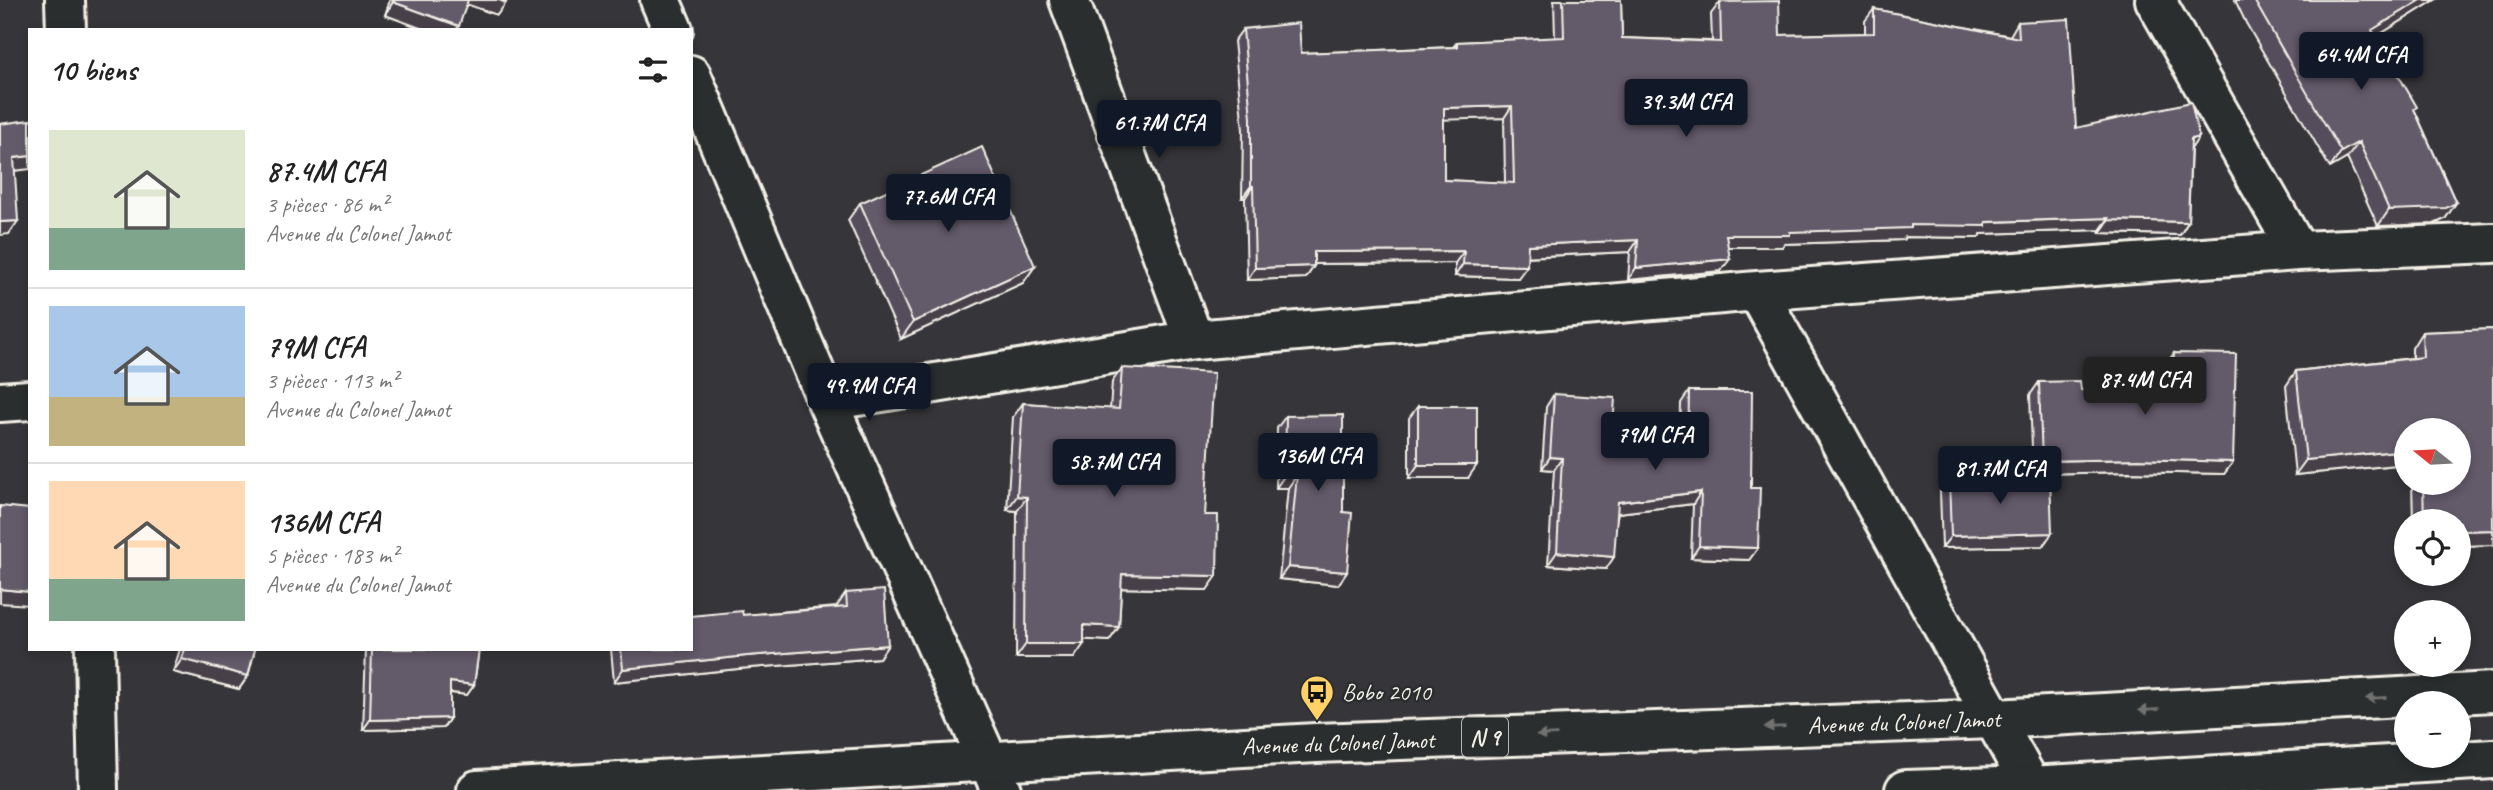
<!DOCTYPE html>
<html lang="fr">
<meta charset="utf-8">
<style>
:root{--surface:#fff;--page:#f2f2f2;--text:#222;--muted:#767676;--line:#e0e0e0;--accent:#111827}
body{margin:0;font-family:Caveat,sans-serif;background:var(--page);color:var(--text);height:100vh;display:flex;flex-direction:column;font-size:26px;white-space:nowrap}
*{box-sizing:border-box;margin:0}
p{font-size:23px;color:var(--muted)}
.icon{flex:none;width:38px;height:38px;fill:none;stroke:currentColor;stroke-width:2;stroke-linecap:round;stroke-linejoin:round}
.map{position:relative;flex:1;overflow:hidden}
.side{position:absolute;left:28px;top:28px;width:665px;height:623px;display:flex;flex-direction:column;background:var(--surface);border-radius:0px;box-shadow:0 4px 10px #0003}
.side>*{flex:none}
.needle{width:46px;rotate:288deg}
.controls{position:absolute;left:2394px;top:418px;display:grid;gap:14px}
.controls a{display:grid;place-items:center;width:77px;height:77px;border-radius:50%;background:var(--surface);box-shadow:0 4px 10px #0003;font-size:35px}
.price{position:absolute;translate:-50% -60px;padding:0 16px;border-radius:7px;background:var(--accent);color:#fff;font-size:23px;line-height:46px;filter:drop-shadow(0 2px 4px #0008)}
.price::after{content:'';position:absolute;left:50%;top:42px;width:21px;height:16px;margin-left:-10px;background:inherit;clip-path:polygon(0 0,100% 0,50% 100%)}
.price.selected{background:#222;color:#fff}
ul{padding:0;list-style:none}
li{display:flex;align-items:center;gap:21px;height:175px;padding:0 21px}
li+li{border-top:2px solid var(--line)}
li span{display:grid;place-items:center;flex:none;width:196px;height:140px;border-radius:0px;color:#555}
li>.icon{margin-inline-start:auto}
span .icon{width:84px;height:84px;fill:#fffc;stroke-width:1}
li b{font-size:30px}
h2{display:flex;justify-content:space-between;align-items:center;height:84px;padding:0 21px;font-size:30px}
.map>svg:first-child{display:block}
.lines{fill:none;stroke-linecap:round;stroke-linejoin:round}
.street-casing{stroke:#f4f1e8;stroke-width:44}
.primary-casing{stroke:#f4f1e8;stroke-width:44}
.street{stroke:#2a2d2e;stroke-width:38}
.primary{stroke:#2a2d2e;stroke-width:38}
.wall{fill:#564d5b;stroke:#f4f1e8;stroke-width:2;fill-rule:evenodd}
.shaded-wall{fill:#463f4a;stroke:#f4f1e8;stroke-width:2}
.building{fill:#645a6a;stroke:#f4f1e8;stroke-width:2;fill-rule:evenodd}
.oneway{fill:#71726f}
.labels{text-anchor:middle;stroke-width:5;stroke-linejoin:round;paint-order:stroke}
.shield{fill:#2a2d2e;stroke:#b7b6b0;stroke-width:2}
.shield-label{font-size:23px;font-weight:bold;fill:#f4f1e8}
.poi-label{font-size:24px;fill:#f4f1e8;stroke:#2a2d2e;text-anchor:start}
.street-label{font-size:24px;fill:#f4f1e8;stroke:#2a2d2e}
</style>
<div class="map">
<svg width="2493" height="790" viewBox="0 0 2493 790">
<rect width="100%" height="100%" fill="#36363a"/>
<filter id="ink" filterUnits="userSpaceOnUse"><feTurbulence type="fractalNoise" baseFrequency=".0143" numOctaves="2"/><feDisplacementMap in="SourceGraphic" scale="14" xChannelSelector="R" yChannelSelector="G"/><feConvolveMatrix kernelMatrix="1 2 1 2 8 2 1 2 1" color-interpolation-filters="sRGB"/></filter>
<g filter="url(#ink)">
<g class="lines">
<g class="street-casing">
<path id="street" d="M65,0l1,30
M660,0l13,30
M1069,0l125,340
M2155,0l143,251
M691,75l136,326 174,389
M1757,291l274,495
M827,401l367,-61 563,-49 541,-40 195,-8
M0,402l30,-2
M95,649l3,141"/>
</g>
<g class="primary-casing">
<path id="primary" d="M477,790l839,-47 678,-24 499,-27
M1905,790l126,-4 462,-27"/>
</g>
<use href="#street" class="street"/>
<use href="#primary" class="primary"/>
</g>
<path class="wall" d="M390,0h117l-10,15 -30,-11 -11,26h-30l-41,-15z
M1554,0h67l1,38 90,3 -1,-27 9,-12 60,33 85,-2v-12l9,-12 136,27 8,-14 58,106 115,21 -3,73 -8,13 -80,-2v-3l-119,4 -3,4 -73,-1 -2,3 -119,4 -2,3h-54l-7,24 -93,9 2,-28 -103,5 -9,21 -63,-2v-13l-141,1v2l-8,12 -59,2 -2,-82h-3l1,-68 -9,-89 9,-12 58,24 152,-6 4,-5 98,-4zM1504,118l1,65 -61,-3v-61z
M2235,0h200l-59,37 39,74 41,92 -11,16 -11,5 -56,2 -31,-68 -17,10 -84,-145z
M860,203l175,63 -12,17 -122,56 -53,-119z
M2493,329v216l-34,1v-24h-46l-1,-39h47v-53h-53v34l-111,11 -9,-89 10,-15 116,-13v-10l10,-16z
M2174,353l59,109 -9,12 -95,-2 -96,2 -3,-79 9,-13 42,8 83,-2 1,-22z
M1122,368l83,147 2,75 -86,-2 -2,39 -10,14 -25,-2 -10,19h-58l1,-147 -10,-1 6,-93 10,-14 87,6 2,-27z
M1689,391l62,97 7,60 -9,12 -58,-2 2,-54 -75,9 -12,56 -58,-4 6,-95 -12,-1 4,-62 8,-13 57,63 69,-8 1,-46z
M1418,406l50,72h-59v-60z
M1286,416l57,96 4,60 -9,13 -59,-6 9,-91h-12l1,-60z
M1949,478l94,68 -101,2 -2,-57z
M846,593l42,52 -9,13 -141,11 -124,13 -3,-33h80l52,-34 94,-8v-1z
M180,649h75l-7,27 -9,13 -66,-17z
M366,649h113l-5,36 -7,10 -17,-2v25l-7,10 -80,2z"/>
<path class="shaded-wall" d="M465,0h34l7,3 -9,12 -34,-12z
M2421,0h14l-74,46 11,-16z
M393,2l66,24 -3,4h-30l-41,-15z
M1512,106l-8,12 -69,2 9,-12z
M2199,137l-8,12 -9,2 9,-12z
M2359,142l-12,16 -17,10 11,-16z
M30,156v13l-25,3 9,-14z
M1251,186h2l-8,12h-3z
M2456,203l-11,16 -11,5 -56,2 11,-16z
M2109,218l-9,12 -119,4 -3,4 -73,-1 -2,3 -119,4 -2,3h-64l8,-12 185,-10z
M2109,220l79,2 -8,13 -80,-2z
M18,221l-9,13 -9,1v-13z
M1638,240l-8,12 -111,5 9,-12z
M1464,251l-9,12 -150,1 9,-12z
M1730,259l-9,12 -93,9 8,-12z
M1463,264l64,2 -9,12 -63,-2z
M1035,266l-12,17 -122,56 12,-17z
M1314,266l-8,12 -59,2 8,-12z
M2406,450v14l-111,11 11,-15z
M1550,457l12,1 -8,12 -12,-1z
M2138,459l95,3 -9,12 -95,-2 -96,2 9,-13z
M1418,465h59l-9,13h-59z
M1285,475h12l-9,13h-12z
M1701,492l-8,12 -83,10 8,-12z
M1017,496l10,1 -10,14 -10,-1z
M2493,530v15l-34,1v-15z
M2052,533l-9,13 -101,2 9,-12z
M1699,546l59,2 -9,12 -58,-2z
M1557,552l57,5 -8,12 -58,-4z
M1288,567l59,5 -9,13 -59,-6z
M1122,574l95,2 -10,14 -95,-2z
M0,589l30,3v13l-30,-2z
M1084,625l35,2 -10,14 -35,-2z
M1026,644h58l-10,14h-58z
M888,645l-9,13 -141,11 -124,13 9,-13 124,-13z
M182,659l66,17 -9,13 -66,-17z
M450,682l24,3 -7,10 -23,-3z
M450,718l-7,10 -80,2 7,-10z"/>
<path class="building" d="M394,0h74l-9,26 -66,-24z
M1563,0h58l1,38 99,4 -1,-40 59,-1 1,34 94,-2v-24l145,29 -1,-16 51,-3 7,109 115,-26 8,35 -8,2 -3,83 -79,-2v-2l-123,4v4l-75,-1v3l-121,4v3h-64l4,24 -94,9 2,-28 -110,5 -1,21 -64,-2 1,-13 -150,1v14l-59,2 -2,-82h-2v-68l-8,-89 56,-6 2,30 156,-6v-5l107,-5zM1512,106l2,77 -70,-3v-72z
M2254,0h167l-49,30 45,77 -3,2 42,94 -10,5 -57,2 -30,-68 -18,10z
M30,120v36l-16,2 4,63 -18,1v-98z
M982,147l53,119 -122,56 -53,-119z
M2493,329v201l-34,1v-9h-35l-1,-39h36v-53h-53v20l-100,10 -10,-89 127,-14 -1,-25z
M2174,353l62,1 -3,108 -95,-3 -96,2 -3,-79 41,-1 1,9 92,-2z
M1122,368l92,5 -9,142h13l-1,61 -95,-2 -3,53 -35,-2v19h-58l1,-147 -10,-1 6,-93 96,6z
M1689,391h63l-1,97h9l-2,60 -59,-2 2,-54 -83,10 -4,55 -57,-5 5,-94 -12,-1 4,-63 61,4 -4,59 77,-8z
M1418,406h59v59h-59z
M1343,415v97l9,1 -5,59 -59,-5 9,-92h-12l1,-59z
M2050,476l2,57 -101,3 -2,-58z
M0,506l30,3v83l-30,-3z
M884,590l4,55 -141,11 -124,13 -2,-20h70v-33l51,-5 1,4 104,-8 -1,-14z
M185,649h70l-7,27 -66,-17z
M372,649h107l-5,36 -24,-3v36l-80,2z"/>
<defs><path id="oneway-solid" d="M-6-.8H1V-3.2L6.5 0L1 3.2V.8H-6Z" transform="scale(1.75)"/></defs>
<g class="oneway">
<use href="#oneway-solid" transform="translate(2376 698) rotate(177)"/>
<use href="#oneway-solid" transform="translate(2149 710) rotate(177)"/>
<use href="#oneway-solid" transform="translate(1775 727) rotate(178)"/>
<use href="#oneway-solid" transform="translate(1547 735) rotate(178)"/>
</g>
</g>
<defs>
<g id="bus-pin" transform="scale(1.75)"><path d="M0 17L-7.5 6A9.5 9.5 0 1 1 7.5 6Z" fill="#ffd166" stroke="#2a2d2e"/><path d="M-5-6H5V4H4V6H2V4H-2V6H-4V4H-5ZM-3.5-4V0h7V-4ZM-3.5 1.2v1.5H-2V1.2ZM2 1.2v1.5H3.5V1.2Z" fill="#111"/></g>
</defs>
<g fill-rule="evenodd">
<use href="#bus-pin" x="1317" y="692"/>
</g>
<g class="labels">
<rect class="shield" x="1462" y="717.5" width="46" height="39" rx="5"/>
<g class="shield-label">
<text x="1485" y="745">N 9</text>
</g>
<g class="poi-label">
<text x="1342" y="700">Bobo 2010</text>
</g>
<g class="street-label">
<text transform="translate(1904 722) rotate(-2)" y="8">Avenue du Colonel Jamot</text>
<text transform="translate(1338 743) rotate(-2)" y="8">Avenue du Colonel Jamot</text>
</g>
</g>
</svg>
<div class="controls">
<a><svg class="needle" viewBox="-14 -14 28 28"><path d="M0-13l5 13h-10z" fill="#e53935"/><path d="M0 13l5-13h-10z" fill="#767676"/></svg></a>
<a><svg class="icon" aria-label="locate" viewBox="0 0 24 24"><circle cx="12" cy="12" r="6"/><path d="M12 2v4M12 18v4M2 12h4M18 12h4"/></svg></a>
<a>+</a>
<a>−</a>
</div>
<b class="price" style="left:2361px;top:92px">64.4M CFA</b>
<b class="price" style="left:1686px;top:139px">39.3M CFA</b>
<b class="price" style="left:1159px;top:160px">61.7M CFA</b>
<b class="price" style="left:948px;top:234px">77.6M CFA</b>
<b class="price selected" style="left:2145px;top:417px">87.4M CFA</b>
<b class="price" style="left:869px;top:423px">49.9M CFA</b>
<b class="price" style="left:1655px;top:472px">79M CFA</b>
<b class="price" style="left:1318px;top:493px">136M CFA</b>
<b class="price" style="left:1114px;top:499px">58.7M CFA</b>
<b class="price" style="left:2000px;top:506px">81.7M CFA</b>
<section class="side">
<h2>10 biens<svg class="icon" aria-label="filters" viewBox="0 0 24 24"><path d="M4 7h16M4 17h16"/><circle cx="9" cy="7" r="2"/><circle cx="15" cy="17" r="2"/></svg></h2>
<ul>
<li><span style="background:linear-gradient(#dfe7d0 70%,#7fa58c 0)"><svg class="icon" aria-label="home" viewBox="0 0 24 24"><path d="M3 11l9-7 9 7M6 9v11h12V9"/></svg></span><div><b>87.4M CFA</b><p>3 pièces · 86 m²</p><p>Avenue du Colonel Jamot</p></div></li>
<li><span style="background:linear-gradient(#a9c7e8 65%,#c2b280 0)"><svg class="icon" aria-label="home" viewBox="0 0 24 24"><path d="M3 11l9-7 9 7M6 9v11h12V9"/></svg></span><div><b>79M CFA</b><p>3 pièces · 113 m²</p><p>Avenue du Colonel Jamot</p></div></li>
<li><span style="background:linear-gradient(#ffd9b3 70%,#7fa58c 0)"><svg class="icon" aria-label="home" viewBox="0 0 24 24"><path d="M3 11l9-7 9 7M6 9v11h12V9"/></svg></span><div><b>136M CFA</b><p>5 pièces · 183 m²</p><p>Avenue du Colonel Jamot</p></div></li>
</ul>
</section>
</div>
